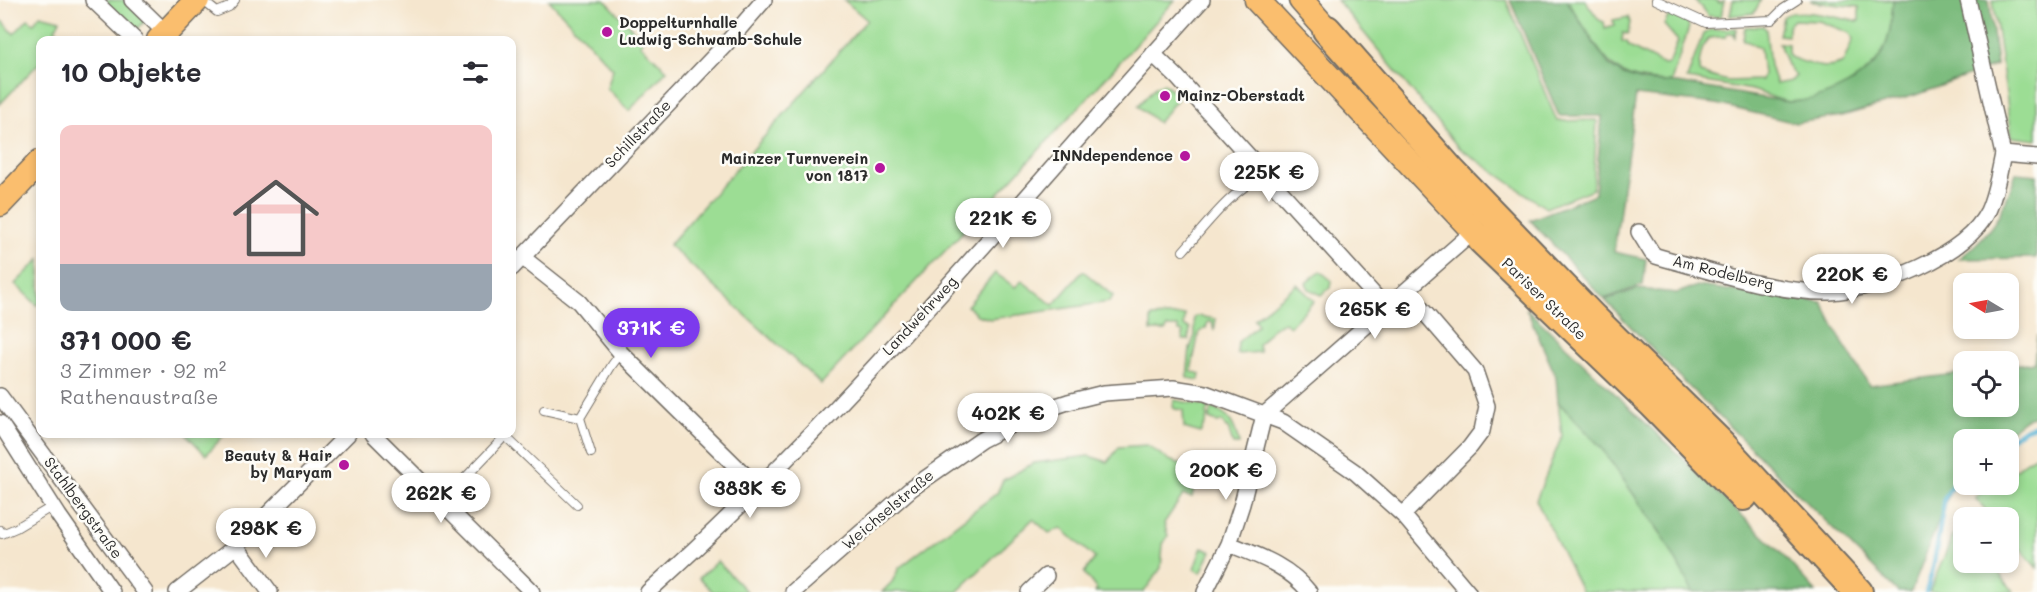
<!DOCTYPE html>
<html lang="de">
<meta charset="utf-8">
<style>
:root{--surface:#fff;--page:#f7f7f7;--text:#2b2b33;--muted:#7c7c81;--accent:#7c3aed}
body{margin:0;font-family:Mali,sans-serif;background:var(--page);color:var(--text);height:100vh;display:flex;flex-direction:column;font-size:22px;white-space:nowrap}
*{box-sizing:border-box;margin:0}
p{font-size:20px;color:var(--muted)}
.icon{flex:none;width:33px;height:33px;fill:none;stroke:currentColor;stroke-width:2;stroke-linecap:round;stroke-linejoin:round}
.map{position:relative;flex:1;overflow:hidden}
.panel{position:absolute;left:36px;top:36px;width:480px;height:402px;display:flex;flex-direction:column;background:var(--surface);border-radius:12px;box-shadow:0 3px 9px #0003}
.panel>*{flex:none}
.needle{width:39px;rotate:280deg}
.controls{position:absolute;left:1953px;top:273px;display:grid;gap:12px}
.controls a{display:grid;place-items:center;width:66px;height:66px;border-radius:12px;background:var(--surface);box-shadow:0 3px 9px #0003;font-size:30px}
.price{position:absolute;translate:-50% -51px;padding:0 14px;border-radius:21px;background:#fff;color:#222;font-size:20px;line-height:39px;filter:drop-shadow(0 2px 3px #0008)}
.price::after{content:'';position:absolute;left:50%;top:36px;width:18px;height:14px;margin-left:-9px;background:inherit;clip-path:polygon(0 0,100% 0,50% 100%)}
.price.selected{background:var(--accent);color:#fff}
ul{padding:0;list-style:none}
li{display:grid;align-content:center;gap:12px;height:318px;padding:0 24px}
li span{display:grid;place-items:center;height:186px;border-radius:12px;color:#555}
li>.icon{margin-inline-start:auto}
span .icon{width:108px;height:108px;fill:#fffc;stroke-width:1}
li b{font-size:26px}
h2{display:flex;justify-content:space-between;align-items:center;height:72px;padding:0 24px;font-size:26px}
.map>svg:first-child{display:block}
.green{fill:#9cdd94;stroke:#648460;stroke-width:1.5}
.forest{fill:#7dbc7e;stroke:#547454;stroke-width:1.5}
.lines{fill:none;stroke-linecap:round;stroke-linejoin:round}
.stream{stroke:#57b4d5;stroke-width:4.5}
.lane-casing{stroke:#726c64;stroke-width:10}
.street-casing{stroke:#726c64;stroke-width:18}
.primary-casing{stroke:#726c64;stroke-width:27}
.highway-casing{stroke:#726c64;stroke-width:32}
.lane{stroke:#fff;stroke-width:8}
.street{stroke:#fff;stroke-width:15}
.primary{stroke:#fabe6e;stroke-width:24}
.highway{stroke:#fabe6e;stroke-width:28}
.poi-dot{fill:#b5179e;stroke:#fdfcf7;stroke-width:2}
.labels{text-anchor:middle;stroke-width:5;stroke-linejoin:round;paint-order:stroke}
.poi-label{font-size:15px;font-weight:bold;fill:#2b2b2b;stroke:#fdfcf7;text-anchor:end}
.street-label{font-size:15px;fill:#2b2b2b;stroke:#fdfcf7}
</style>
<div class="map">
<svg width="2037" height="592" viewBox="0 0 2037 592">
<rect width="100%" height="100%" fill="#fdfcf7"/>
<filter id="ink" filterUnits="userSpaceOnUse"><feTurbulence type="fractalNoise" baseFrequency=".0167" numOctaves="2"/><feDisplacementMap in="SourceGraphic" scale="12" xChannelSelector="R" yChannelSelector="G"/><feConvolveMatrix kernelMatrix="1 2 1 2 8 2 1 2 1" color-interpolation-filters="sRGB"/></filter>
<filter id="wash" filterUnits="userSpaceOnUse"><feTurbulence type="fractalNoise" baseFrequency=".008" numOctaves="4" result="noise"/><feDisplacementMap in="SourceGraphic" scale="24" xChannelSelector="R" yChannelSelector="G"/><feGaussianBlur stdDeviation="1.35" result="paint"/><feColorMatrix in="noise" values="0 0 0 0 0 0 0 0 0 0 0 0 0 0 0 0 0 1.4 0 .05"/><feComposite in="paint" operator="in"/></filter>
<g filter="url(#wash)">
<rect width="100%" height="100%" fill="#f5e6ce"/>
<path class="green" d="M99,0h27l20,20 -13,14z
M549,0h56l38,40 -3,4 27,26 -38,41 -22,-23 6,-19z
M844,0h331l-81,91 -273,293 -152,-139 198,-225z
M1337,0h169l51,121 40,-1 -4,69 -47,19 -88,-61z
M1567,0h18l14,20 5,2 1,6 9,-3 -1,-5 15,-3 2,5 -2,12 -5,-1 -1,8 5,1 2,5 35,18 5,-1 9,-23 -14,-16 7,-13 14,6 4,9 -18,55c-51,-2 -60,-11 -86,-54 -6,-10 -13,-18 -18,-28z
M1695,0h20l5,3 4,-3 -3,17 -13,-1z
M1733,0h28l-7,13 -24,3z
M1810,0h83c-1,20 -3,45 -16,62 -17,21 -60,41 -86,40 -15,-1 -26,-9 -39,-12l-65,-11 16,-45 7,-4 26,-2 -1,9 -2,-4h-6l-1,4c-5,0 -15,-1 -19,3 -5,5 -10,27 -7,33l27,8 34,-1 2,-6 -3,-27 -17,-7 2,-13 18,-1 3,3 4,37 6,18 15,-3 5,-5 -9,-11 -8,-22 9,1v8l2,5c17,6 35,15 53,6l10,-24 -3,-6 -31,-12 -25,-1 -6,6v10l-9,-1 4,-18c13,-12 58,3 76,4v-14l-45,-5z
M1993,0h44v140l-25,-3z
M40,15l20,5 -5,9 10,8 -4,3h-21v22l-40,42v-85l14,15 14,-15 6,4z
M1163,84l5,2 11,11 -21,26 -20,-17 18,-20z
M40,259v44l-3,2 -22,-21z
M1083,271l30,25 -4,6 -119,17 -13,-4 -10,-9 28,-33 20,14 7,-6 31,24z
M1320,271l11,9 -1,8 -9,7 -12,-6 -3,-6z
M1297,284l17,17 -24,25 -5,-4c-11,3 -20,14 -27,23l2,7 -23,2 1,-12 20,-17 -4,-6z
M1185,315l-1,11 6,2 -1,12h-6v-8l-4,-1 -1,-4h-11l-1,4h-15v-14z
M1197,316l19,3 -2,12 -2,-9h-4l-2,6 -6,4 -2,5 -7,34 9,3 -1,6 -12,-2 3,-29 5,-14 -1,-17z
M1174,400l34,6 -2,16 -6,11 -16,-5 -1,-18 -8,-1 -2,-2z
M1558,402l42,44 62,89 31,57h-111l-46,-92 26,-64z
M1212,408c18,7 23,17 27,36h-6l-5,-16h-2l-4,-7 -5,1 -8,-3z
M186,434h39l-19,21z
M1147,445l22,15 29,10 -6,27 -9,-2 -19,28 4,13 -5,8 -2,24 -17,24h-49l2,-2 -13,-17 11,-15 -34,-30 -12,5 -16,-14 -76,73h-75l10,-10 7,-14 98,-75 6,-13 31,-17 55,-7 19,6 11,-15z
M2037,454v114l-28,-32 -1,-18 -16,-1 -16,-18v-2l17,-12 15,-1 1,-10z
M1959,522l4,6 1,34 27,1 23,29h-85z
M1202,547l9,4 -10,22 -7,-4z
M717,561l30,31h-34l-14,-14z"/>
<path class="forest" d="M1510,0h57l30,48 13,18 14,9 19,6 34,2 111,19c31,-1 67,-16 88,-40 14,-16 16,-42 17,-62h96l8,65 -78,29 -77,22 -46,7 -80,-19 -80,-9 -22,157 32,7 -3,26 -39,14 -74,-79 65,-26 7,-78h-43z
M2016,173l21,2 -1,83 -77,1c34,-27 44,-46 57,-86z
M1697,286l125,16 19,38 28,45 94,-12 1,33h44l1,-40 25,-4 3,-27v81l-11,3 -27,20 -35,1 -1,27 -5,4 -47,121h-13l-214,-210 -79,-82 32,-11 40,4z
M1526,308l254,244 36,40h-123l-31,-57 -62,-89 -42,-44 -2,-25z"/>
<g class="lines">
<path class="stream" d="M2008,440l17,-11 12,-4
M1926,592l7,-24 12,-70 15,-26 4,-3"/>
</g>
</g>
<g filter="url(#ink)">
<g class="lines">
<g class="lane-casing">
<path id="lane" d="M202,0l15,12 12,-5 6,-7
M1656,0l50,23 66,-3 11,-11 14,-9
M1183,251c25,-28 48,-60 82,-77
M544,410l36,8
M503,434l74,71
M591,453l-11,-35 32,-53 9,-12
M442,502l63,-66
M0,530l2,4 14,-6 37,-22"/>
</g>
<g class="street-casing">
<path id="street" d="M93,0l42,40
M132,0l34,33
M1968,0l35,154
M1153,54l24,23 209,231
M1639,232l13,21 4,3c50,14 123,38 174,36 49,-3 135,-35 158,-81 8,-18 11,-38 15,-57l34,3
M522,257l57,45 42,51 137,135
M512,268l213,-223 39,-45
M0,396l145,196
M1264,415l209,-183
M0,423l59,93 53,76
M373,434l159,158
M1403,515l67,-68 12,-16 5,-25 -12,-35 -69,-80
M1229,544c30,12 60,22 80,48
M236,546l34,46
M177,592l59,-46 112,-112
M648,592c202,-181 372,-392 554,-592
M793,592l119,-104 69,-48 51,-26 36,-12 36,-9 69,-5 32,5 78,29 72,50 48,43 65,77
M1029,592l17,-16
M1205,592l24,-48 13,-40 22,-89"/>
</g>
<g class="primary-casing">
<path id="primary" d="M1257,0l225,240
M1301,0l26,30
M159,40l38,-40
M0,204l40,-42"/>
</g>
<g class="highway-casing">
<path id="highway" d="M1327,30l124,141 142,147 129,127 136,147
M1482,240l172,165 89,91"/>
</g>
<use href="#lane" class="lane"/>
<use href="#street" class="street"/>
<use href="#primary" class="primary"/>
<use href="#highway" class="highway"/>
</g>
</g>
<g class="poi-dot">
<circle cx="607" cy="32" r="6"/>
<circle cx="1165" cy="96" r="6"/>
<circle cx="1185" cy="156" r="6"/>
<circle cx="880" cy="168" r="6"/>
<circle cx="344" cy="465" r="6"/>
</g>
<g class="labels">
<g class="poi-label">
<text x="619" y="28" text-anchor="start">Doppelturnhalle<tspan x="619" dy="17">Ludwig-Schwamb-Schule</tspan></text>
<text x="1177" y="101" text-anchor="start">Mainz-Oberstadt</text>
<text x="1173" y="161">INNdependence</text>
<text x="868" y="164">Mainzer Turnverein<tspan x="868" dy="17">von 1817</tspan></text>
<text x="332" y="461">Beauty &amp; Hair<tspan x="332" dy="17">by Maryam</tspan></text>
</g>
<g class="street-label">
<text transform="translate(638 134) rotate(-46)" y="5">Schillstraße</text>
<text transform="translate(1723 273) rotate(14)" y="5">Am Rodelberg</text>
<text transform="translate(1544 299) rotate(44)" y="5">Pariser Straße</text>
<text transform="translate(920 316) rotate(-47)" y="5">Landwehrweg</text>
<text transform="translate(83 508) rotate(54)" y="5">Stahlbergstraße</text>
<text transform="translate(888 510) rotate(-40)" y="5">Weichselstraße</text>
</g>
</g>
</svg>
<div class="controls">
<a><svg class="needle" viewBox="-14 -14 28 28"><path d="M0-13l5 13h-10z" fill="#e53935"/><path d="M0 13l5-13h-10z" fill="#7c7c81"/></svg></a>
<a><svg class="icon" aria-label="locate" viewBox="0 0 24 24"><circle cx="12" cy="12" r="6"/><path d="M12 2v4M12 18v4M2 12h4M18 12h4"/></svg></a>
<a>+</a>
<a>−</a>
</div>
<b class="price" style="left:1269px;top:203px">225K €</b>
<b class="price" style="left:1003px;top:249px">221K €</b>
<b class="price" style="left:1852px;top:305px">220K €</b>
<b class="price" style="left:1375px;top:340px">265K €</b>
<b class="price selected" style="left:651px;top:359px">371K €</b>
<b class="price" style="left:1008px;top:444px">402K €</b>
<b class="price" style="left:1226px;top:501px">200K €</b>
<b class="price" style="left:750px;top:519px">383K €</b>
<b class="price" style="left:441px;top:524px">262K €</b>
<b class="price" style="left:266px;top:559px">298K €</b>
<section class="panel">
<h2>10 Objekte<svg class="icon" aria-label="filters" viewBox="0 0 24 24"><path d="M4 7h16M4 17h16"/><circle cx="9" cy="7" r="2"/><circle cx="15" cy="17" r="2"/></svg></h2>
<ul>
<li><span style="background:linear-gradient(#f6c9c9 75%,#9aa5b1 0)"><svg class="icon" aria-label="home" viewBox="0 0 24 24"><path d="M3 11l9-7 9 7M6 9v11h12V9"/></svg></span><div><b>371 000 €</b><p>3 Zimmer · 92 m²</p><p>Rathenaustraße</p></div></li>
</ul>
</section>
</div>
